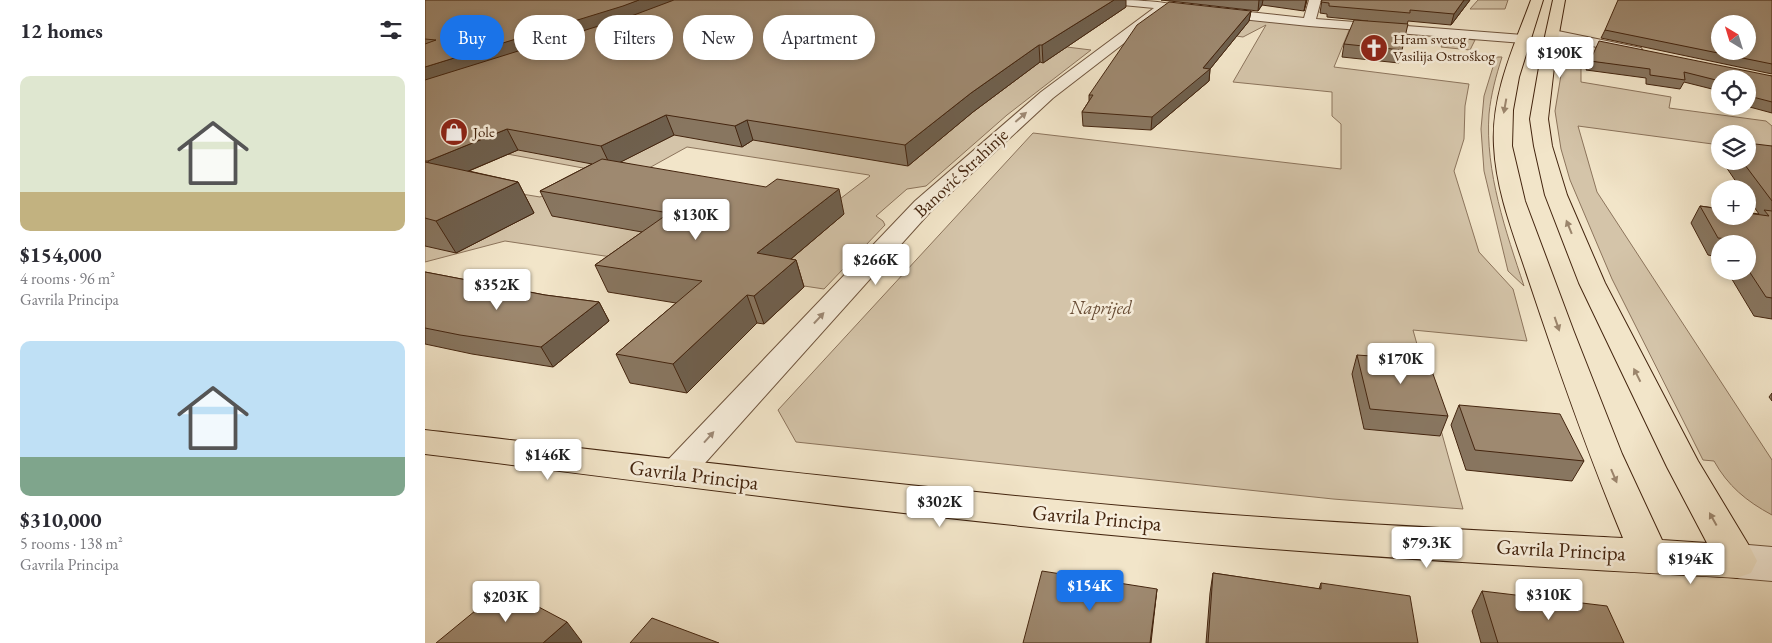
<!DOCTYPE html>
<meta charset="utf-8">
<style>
:root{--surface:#fff;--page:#f2f2f3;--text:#2b2b33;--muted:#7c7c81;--accent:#1a73e8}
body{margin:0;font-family:"EB Garamond",serif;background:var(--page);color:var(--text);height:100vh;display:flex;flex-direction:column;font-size:19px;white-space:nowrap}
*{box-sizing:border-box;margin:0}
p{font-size:16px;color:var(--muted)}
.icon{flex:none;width:28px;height:28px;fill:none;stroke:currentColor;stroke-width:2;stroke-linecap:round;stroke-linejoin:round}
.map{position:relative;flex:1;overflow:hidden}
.side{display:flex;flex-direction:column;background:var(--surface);width:425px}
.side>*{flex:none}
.guide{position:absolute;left:15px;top:15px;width:475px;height:45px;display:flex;gap:10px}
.needle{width:32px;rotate:322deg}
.fabs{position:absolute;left:1286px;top:15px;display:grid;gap:10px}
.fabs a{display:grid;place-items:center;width:45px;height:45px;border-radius:50%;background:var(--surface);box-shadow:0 2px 8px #0003;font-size:25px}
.price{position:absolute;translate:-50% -42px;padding:0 11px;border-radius:5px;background:#fff;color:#222;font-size:16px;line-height:32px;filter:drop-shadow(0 1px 2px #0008)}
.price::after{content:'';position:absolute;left:50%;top:30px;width:15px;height:11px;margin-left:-8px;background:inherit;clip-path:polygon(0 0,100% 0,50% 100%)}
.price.selected{background:var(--accent);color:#fff}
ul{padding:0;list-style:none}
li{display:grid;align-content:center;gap:10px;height:265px;padding:0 20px}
li span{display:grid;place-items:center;height:155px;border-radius:10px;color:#555}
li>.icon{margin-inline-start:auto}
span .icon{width:90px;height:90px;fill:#fffc;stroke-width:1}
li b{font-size:21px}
h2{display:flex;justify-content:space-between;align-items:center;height:60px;padding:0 20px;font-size:21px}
.tag{padding:0 18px;border-radius:22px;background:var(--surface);box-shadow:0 2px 8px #0003;font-size:18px;line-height:45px}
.tag.selected{background:var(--accent);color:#fff}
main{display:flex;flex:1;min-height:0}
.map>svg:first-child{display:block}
.green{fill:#d4c4a9;stroke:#8c745c;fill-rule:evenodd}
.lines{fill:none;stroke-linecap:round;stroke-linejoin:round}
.minor-casing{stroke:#70553e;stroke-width:2}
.major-casing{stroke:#44250f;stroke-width:2}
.minor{fill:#f7eedc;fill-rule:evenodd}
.major{fill:#f2e5c9;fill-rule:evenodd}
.wall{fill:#887660;stroke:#44250f}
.shaded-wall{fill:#6f604e;stroke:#44250f}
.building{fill:#9e8970;stroke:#44250f;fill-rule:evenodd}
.oneway{fill:#9b856c}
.oneway2{fill:#9e8a76}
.labels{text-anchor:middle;stroke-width:5;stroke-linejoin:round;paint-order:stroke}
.far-poi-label{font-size:15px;fill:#44250f;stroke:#f7eedc;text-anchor:start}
.street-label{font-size:18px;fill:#44250f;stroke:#f7eedc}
.park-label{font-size:18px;font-style:italic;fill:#684d36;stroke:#f7eedc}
.near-street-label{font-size:21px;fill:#44250f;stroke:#f7eedc}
</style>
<main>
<section class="side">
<h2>12 homes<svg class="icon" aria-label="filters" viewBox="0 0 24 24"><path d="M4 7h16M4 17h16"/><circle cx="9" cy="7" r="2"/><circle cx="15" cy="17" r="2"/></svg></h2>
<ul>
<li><span style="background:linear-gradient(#dfe7d0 75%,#c2b280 0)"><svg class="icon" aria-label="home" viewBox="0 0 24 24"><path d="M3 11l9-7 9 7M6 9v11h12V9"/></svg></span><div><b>$154,000</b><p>4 rooms · 96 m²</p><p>Gavrila Principa</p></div></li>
<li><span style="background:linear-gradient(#bfe0f5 75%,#7fa58c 0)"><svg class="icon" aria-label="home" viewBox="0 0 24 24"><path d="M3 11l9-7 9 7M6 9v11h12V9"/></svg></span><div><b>$310,000</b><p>5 rooms · 138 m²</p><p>Gavrila Principa</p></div></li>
</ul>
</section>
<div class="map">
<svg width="1347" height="643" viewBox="0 0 1347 643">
<rect width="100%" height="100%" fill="#f2e5c9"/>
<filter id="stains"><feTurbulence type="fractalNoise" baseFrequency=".004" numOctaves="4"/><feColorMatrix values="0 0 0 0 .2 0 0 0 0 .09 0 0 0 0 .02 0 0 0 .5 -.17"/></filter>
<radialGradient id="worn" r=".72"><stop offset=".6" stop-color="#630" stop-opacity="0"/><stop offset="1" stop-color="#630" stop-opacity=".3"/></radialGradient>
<path class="green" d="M1053,0h30l-3,9h-35z
M751,11l174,17 -16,39 135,17 -4,22 -1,33 -10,32 25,81 34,37 14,52 -114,-11 50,179 -130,-10 -537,-57 -18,-32 255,-277 308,36v-45l-9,-8v-24l-99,-10 33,-57 -23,12 -87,-12z
M481,27l185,23 -84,65 -81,71 -19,3 -31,27 7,5 2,4 -61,64 -319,-48 -80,21v-84l115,19 54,-27 -125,-23zM262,147l182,28 1,1 -38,29 -192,-32z
M1021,37l29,3 -5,10 -29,-3z
M1147,45h15l-6,6v31l90,15 -2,11 97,13 6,5v26l-24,-4 -1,-14h-27v11l-142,-19 19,66 175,268v55c-26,-14 -44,-29 -58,-54l-11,-1 -91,-181 -42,-99 -9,-31 -6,-38 10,-60z
M1071,57h6c-6,19 -11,37 -13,57 -4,58 17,118 35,172l-16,-15 -24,-100 -3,-42 3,-33z"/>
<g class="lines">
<g class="minor-casing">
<path id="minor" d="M681,0c15,0 62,0 72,7l-2,3h-9l-114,88 -122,113 -243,271 -12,4 -12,-4 -5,-9 5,-9 251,-263 126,-109 113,-84 -42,-4z
M884,0h12l-5,19 207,16 7,4 -7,4 -214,-17 -96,-10 -6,-4 6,-4 91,10z
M1128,30l83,17 5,1 2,3 -2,3 -5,1 -88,-18 -2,-3z
M1312,544l35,3v34l-35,-3 -14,-5 -6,-12 6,-12z"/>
</g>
<g class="major-casing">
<path id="major" d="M1106,0h12l-24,77 -6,33 -1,36 13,55 49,131 48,122 40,86 45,3 -40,-76 -88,-184 -34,-88 -11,-49 -4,-27 12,-69 11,-50h12l-9,50 -8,69 4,27 15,49 38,88 93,178 53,88 6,12 -6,12 -14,5c-205,-12 -410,-22 -615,-42 -233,-22 -465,-53 -697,-82v-24c232,27 464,55 697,76 167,15 334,23 501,32 -35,-84 -65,-170 -94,-257 -14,-43 -33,-89 -35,-135 -3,-51 20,-100 37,-146z"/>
</g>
<use href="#minor" class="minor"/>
<use href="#major" class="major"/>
</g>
<path class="wall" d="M0,0l701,7 -83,56 -3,-1 -67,50 -65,54 -155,-26 -11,7 -68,-12 -54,27 224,52 -53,45 5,1 8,27 -40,37 -7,-1 -70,70 -57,-10 -14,-29 60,-51 -68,-11 -13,-27 47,-33 -90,-16 -12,-25 52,-27 -74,-14 -49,21 49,11 16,31 -78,40 -31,-7z
M736,0h146l-3,11 -42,-6 -4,6z
M897,0h148l-19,25 -43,-4 -9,42 -57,-6 2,-13 24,-23 -41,-4v-3l-7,-1z
M1347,0v74l-171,-36 4,-8z
M826,11l-2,10 -39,48 -1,12 -58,49 -68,-4 -1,-14 7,-11v-6z
M1165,61l182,15v37l-26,-7h1v-27h-27v12l-36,-9 -4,7 -34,-5v-6l-60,-8z
M1347,146v173l-18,-3 -27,-45h20v-27h-27v16l-2,-3 -10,-2 -17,-32 9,-17 59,8 -12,-17v-8h-6l-19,-28h25z
M0,272l120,23 54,7 10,19 -56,46 -81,-13 -47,-10z
M932,355l91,61 -8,20 -76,-7 -12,-55z
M1347,393v8l-3,-4z
M1034,405l125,56 -12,20 -106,-11 -15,-45z
M788,573l106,16 2,-6 97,60h-212l4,-50z
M1057,591l142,52h-143l-9,-32z"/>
<path class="shaded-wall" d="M214,0h45l-259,88v-21z
M689,0h12v7l-83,56 -1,-18z
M834,0h4l-1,5 -4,6z
M881,0h1l-3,11z
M1039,0h6l-19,25 3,-11z
M826,11l-2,10 -39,48 -1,12 -58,49 1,-13 51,-49z
M614,45l1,17 -67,50 -65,54 -3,-21 66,-52z
M241,115l8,20 -63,32 -10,-21z
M322,120l6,20 -11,7 -7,-21z
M82,129l11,21 -78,33 -12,-22z
M93,182l16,31 -78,40 -20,-32z
M414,189l5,25 -78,66 -9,-27z
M371,260l8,27 -40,37 -10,-28z
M322,295l10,28 -70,70 -14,-29z
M174,302l10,19 -56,46 -12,-20z
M732,589l-6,54h-1z
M142,622l15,20 -1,1h-38z"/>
<path class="building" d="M0,0h214l-16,6 -198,61v-23l11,-4 -11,-1z
M249,0h440l-72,45h-3l-68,48 -66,52 -158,-25 -12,6 -69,-11 -65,31 -94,-17 -79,32h-3v-81l209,-65z
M897,0h142l-10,14 -44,-4v3l-81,-7v-3l-8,-1z
M1193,0h154v64l-167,-34zM1295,24h27v27h-27z
M744,2l82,9 -48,57 7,1 -58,48 -70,-5 11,-17h-4l48,-70z
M929,20l54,4 -6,26 -58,-6z
M1174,41l173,35v26l-23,-6 -2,-2v-15h-27v2l-36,-9 1,8 -35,-5v-6l-60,-8z
M1322,143l25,3v55l-30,-40h5z
M177,159l164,28 11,-8 62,10 -82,64 39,7 -42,36 -7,-1 -74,69 -57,-10 86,-73 -107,-16 74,-52 -129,-22z
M0,162l93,20 -82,39 -11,-3z
M1275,206l20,3v7h27v-3l22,3 -5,-6 8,1v87l-6,-1 -19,-29v-24h-15l-3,-5 -11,-1z
M0,272l120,23 54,7 -58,45 -81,-12 -35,-7z
M932,355l71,5 20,56 -78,-7z
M1034,405l101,9 24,47 -109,-11z
M617,571l115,18 -7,54h-127z
M788,573l108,16v-6l89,13 8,47h-210z
M78,588l64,34 -24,21h-107z
M1057,591l125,15 17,37h-126z
M227,618l67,25h-89z"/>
<defs><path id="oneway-solid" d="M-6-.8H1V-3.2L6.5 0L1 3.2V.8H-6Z" transform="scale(1.25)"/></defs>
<g class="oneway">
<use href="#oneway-solid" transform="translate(1080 106) rotate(100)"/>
<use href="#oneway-solid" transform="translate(1144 227) rotate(-112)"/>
<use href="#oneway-solid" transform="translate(1132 324) rotate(71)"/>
<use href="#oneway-solid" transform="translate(1212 375) rotate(-117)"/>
<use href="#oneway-solid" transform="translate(1189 476) rotate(67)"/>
<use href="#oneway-solid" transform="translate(1288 519) rotate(-119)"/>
</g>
<g class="oneway2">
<use href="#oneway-solid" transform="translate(596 117) rotate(-41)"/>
<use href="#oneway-solid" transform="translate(394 318) rotate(-47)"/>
<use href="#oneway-solid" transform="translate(284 437) rotate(-48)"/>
</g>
<defs>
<g id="church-disc" transform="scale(1.4375)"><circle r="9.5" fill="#8f2418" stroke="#f7eedc"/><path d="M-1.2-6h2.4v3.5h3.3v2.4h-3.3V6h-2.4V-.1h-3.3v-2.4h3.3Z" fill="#fff"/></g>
<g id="shop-disc" transform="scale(1.4375)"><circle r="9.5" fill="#8f2418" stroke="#f7eedc"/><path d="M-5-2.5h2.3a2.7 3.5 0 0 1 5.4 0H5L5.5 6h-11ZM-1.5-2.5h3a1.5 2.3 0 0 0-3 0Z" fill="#fff"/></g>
</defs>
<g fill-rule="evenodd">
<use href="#church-disc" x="949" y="48"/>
<use href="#shop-disc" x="29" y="132"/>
</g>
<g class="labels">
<g class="far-poi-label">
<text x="968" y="44">Hram svetog<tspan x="968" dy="17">Vasilija Ostroškog</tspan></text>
<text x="48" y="137">Jole</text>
</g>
<g class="street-label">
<text transform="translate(536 173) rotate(-43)" y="6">Banović Strahinje</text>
</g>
<g class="park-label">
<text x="676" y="314">Naprijed</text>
</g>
<g class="near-street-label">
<text transform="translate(269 475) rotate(7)" y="7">Gavrila Principa</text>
<text transform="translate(672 518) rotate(5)" y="7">Gavrila Principa</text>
<text transform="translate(1136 550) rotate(3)" y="7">Gavrila Principa</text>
</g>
</g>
<rect width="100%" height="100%" filter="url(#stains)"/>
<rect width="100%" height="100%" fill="url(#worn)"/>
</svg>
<div class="fabs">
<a><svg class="needle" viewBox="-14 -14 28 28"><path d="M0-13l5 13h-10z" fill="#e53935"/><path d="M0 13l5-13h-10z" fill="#7c7c81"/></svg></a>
<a><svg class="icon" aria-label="locate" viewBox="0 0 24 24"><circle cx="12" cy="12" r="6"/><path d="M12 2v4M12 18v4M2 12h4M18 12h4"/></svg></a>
<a><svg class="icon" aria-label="layers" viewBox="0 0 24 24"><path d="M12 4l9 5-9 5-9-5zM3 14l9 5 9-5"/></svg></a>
<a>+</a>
<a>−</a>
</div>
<b class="price" style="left:1135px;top:79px">$190K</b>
<b class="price" style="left:271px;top:241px">$130K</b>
<b class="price" style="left:451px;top:286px">$266K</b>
<b class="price" style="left:72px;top:311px">$352K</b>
<b class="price" style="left:976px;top:385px">$170K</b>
<b class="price" style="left:123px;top:481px">$146K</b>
<b class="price" style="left:515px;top:528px">$302K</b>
<b class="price" style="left:1002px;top:569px">$79.3K</b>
<b class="price" style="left:1266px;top:585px">$194K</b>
<b class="price selected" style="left:665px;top:612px">$154K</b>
<b class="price" style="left:1124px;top:621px">$310K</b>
<b class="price" style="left:81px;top:623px">$203K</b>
<div class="guide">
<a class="tag selected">Buy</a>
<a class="tag">Rent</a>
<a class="tag">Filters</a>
<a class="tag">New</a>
<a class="tag">Apartment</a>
</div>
</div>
</main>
